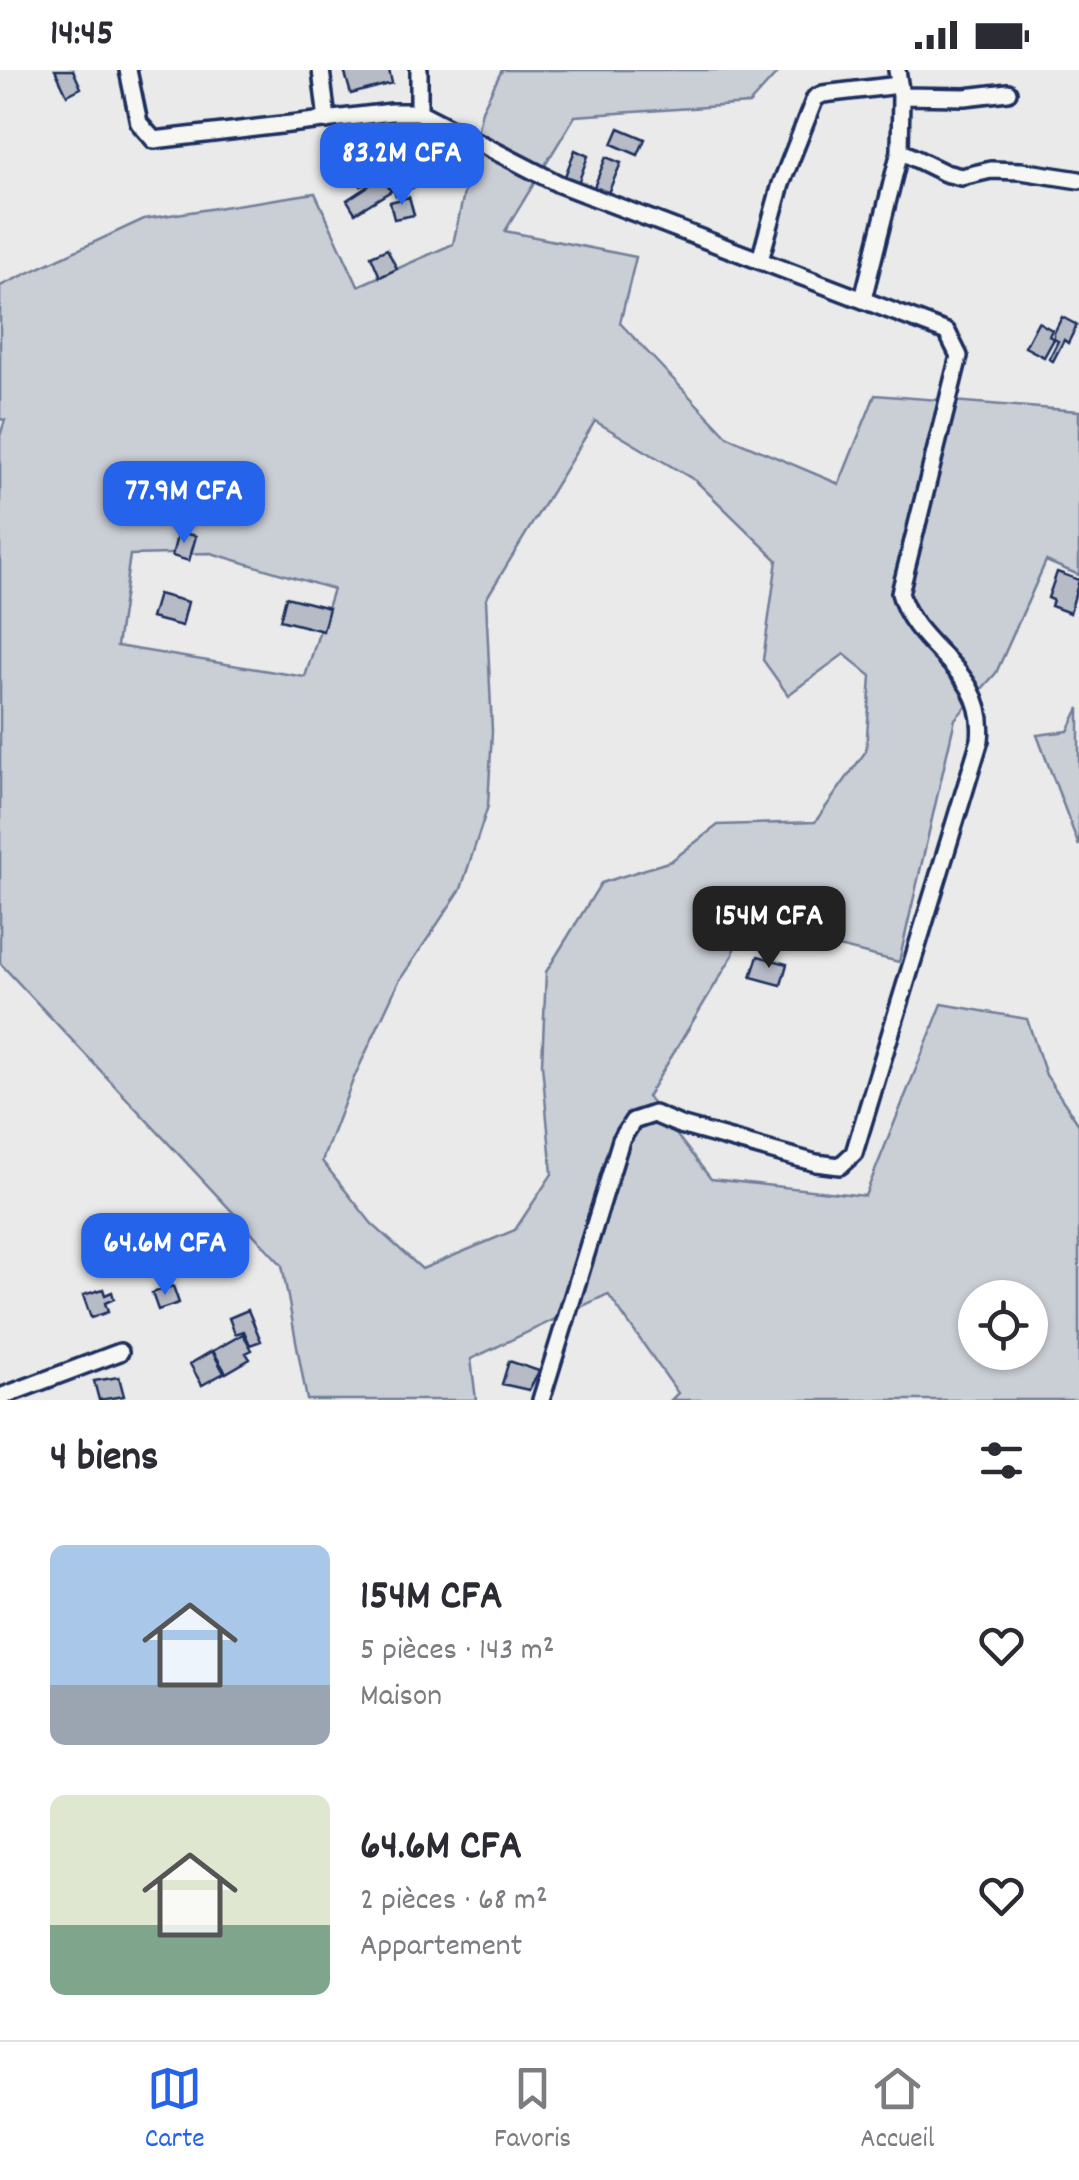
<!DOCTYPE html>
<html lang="fr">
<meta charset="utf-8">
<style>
:root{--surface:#fff;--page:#f7f7f7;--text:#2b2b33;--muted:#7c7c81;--line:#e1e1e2;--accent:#2563eb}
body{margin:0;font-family:Dekko,sans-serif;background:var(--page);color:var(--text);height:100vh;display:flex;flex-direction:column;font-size:38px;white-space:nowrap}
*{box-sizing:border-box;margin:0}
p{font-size:32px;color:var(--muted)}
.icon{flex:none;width:55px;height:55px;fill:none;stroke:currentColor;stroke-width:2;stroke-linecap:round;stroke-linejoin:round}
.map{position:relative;height:1330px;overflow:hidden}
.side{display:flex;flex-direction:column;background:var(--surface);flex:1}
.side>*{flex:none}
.tools{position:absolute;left:958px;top:1210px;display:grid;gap:20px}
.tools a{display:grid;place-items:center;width:90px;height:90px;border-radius:50%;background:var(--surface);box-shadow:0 2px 8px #0004;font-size:50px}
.price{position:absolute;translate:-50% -85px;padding:0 22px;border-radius:20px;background:var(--accent);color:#fff;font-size:32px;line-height:65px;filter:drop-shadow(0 2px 5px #0008)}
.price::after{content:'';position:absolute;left:50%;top:60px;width:30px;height:22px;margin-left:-15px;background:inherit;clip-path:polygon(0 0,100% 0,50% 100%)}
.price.selected{background:#222;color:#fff}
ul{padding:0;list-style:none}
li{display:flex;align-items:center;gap:30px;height:250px;padding:0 50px}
li span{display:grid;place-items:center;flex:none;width:280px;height:200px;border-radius:15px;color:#555}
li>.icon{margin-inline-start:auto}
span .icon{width:120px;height:120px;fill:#fffc;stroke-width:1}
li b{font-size:42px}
h2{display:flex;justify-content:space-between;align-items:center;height:120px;padding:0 50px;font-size:42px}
.status{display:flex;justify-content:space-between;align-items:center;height:70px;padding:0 50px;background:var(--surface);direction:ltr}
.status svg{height:28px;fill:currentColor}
.menu{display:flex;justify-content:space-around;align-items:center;height:140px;border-top:2px solid var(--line);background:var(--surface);font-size:28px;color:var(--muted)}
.menu a{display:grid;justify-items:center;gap:5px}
.menu .selected{color:var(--accent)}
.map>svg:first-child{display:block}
.green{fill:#caced5;stroke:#727e9a;stroke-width:2.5;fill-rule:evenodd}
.building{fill:#b6bbc6;stroke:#1b2f5e;stroke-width:2.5}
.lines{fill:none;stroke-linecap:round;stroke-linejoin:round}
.minor-casing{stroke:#1b2f5e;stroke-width:22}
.minor{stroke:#f6f6f2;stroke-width:15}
</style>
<div class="status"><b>14:45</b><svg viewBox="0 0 49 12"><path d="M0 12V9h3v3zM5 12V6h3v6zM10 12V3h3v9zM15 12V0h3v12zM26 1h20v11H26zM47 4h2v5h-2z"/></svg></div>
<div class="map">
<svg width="1079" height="1330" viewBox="0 0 1079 1330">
<rect width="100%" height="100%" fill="#e9eae9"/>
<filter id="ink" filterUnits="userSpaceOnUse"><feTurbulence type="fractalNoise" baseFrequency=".01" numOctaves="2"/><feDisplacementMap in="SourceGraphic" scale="20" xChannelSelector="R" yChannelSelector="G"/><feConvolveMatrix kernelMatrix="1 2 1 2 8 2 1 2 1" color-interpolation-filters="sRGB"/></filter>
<g filter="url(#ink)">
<path class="green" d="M502,0h278l-31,34 -174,12 -70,115 131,26 -16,66 108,114 111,47 36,-89 204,16v164l-33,-14 -50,112 -41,46 -56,243 -161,-40 -5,33 -86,142 64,82 154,17 77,-192 85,15 19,56 33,50v275h-408l7,-7 -70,-99 -137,65 5,41h-169l-25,-135 -282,-302v-527l5,-16 -5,-1v-133l144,-67 171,-26 43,93 95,-42 29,-134zM595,351l101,60 81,79 -14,100 25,35 56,-41 27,22 -5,75 -51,71 -97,3 -47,36 -70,22 -55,89 -4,92 10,110 -37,56 -93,39 -50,-45 -50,-63 31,-81 46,-99 62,-92 27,-83 4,-75 -6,-132zM211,483l122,36 -28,88 -188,-31 13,-91zM975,1228h55v54h-55z
M1079,638v138l-42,-111 31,-4z"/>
<path class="building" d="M55,0h18l8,18 -14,7z
M344,0h45l3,13 -41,11z
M619,58l26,11 -7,16 -26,-11z
M575,80l13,6 -12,33 -14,-5z
M385,84l8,16 -32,16 -7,-17z
M606,87l15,6 -13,30 -14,-6z
M421,99l5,12 -30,15 -6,-13z
M382,107l9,14 -36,22 -8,-13z
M409,127l5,18 -20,4 -4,-17z
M387,179l10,20 -17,8 -9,-21z
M1062,247l15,8 -9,18 -4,-3 -11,21 -4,-2 9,-18 -4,-2v-6z
M1038,252l14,8 -3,6 5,3 -10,18 -19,-10z
M178,462l18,4 -7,25 -17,-5z
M1057,502l22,8 -9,33 -19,-7 2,-6 -5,-2z
M158,524l30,8 -6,24 -31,-8z
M286,527l43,11 -6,23 -43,-11z
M758,886l29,8 -6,21 -30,-8z
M173,1216l6,17 -21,7 -6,-17z
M103,1219l2,6 7,-3 2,7 -9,4 3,9 -17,6 -8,-23z
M248,1240l13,31 -11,4 -6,-14 -9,3 -6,-16z
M243,1264l9,16 -6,3 4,6 -24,14 -13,-22z
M212,1281l12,22 -22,12 -12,-21z
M509,1291l30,10 -10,19 -27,-6z
M119,1307l5,19 -25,4 -5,-19z"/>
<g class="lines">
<g class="minor-casing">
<path id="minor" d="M128,0l11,53 15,17 238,-28h27l140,72 388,148 12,24 -59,237c16,59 88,75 80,147l-126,413 -14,13 -24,-3 -136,-38 -26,-11 -21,7 -12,19 -80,260
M321,0l6,50
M901,26l64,1 43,-5
M419,42v-42
M900,81l45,22 16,4 30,-7 30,1 58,9
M760,190l21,-76 34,-86 8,-4 76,-9
M863,229l37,-148 1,-55 -4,-26
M0,1327l120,-45"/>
</g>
<use href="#minor" class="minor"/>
</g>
</g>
</svg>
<div class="tools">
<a><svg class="icon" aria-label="locate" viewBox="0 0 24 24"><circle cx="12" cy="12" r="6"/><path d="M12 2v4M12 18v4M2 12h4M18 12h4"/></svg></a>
</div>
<b class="price" style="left:402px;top:138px">83.2M CFA</b>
<b class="price" style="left:184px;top:476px">77.9M CFA</b>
<b class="price selected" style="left:769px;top:901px">154M CFA</b>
<b class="price" style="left:165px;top:1228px">64.6M CFA</b>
</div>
<section class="side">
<h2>4 biens<svg class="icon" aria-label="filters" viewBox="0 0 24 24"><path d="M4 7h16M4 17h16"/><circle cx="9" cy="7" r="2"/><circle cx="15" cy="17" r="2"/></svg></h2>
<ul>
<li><span style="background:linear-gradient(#a9c7e8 70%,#9aa5b1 0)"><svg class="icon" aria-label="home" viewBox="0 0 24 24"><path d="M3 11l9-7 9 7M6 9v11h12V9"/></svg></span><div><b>154M CFA</b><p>5 pièces · 143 m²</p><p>Maison</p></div><svg class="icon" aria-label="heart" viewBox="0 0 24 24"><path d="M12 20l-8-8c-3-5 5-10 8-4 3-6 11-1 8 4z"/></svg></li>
<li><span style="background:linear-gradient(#dfe7d0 65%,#7fa58c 0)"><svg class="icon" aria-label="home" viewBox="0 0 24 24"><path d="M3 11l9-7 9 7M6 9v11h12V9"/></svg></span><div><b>64.6M CFA</b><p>2 pièces · 68 m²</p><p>Appartement</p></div><svg class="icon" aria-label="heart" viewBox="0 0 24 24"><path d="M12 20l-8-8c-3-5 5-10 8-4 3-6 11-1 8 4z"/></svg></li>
</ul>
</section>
<nav class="menu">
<a class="selected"><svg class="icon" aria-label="map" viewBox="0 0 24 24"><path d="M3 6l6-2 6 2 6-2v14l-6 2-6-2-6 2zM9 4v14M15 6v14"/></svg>Carte</a>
<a><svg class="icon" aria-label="saved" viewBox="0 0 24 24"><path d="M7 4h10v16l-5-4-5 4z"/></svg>Favoris</a>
<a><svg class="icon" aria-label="home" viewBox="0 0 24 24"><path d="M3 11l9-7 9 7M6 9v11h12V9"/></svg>Accueil</a>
</nav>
